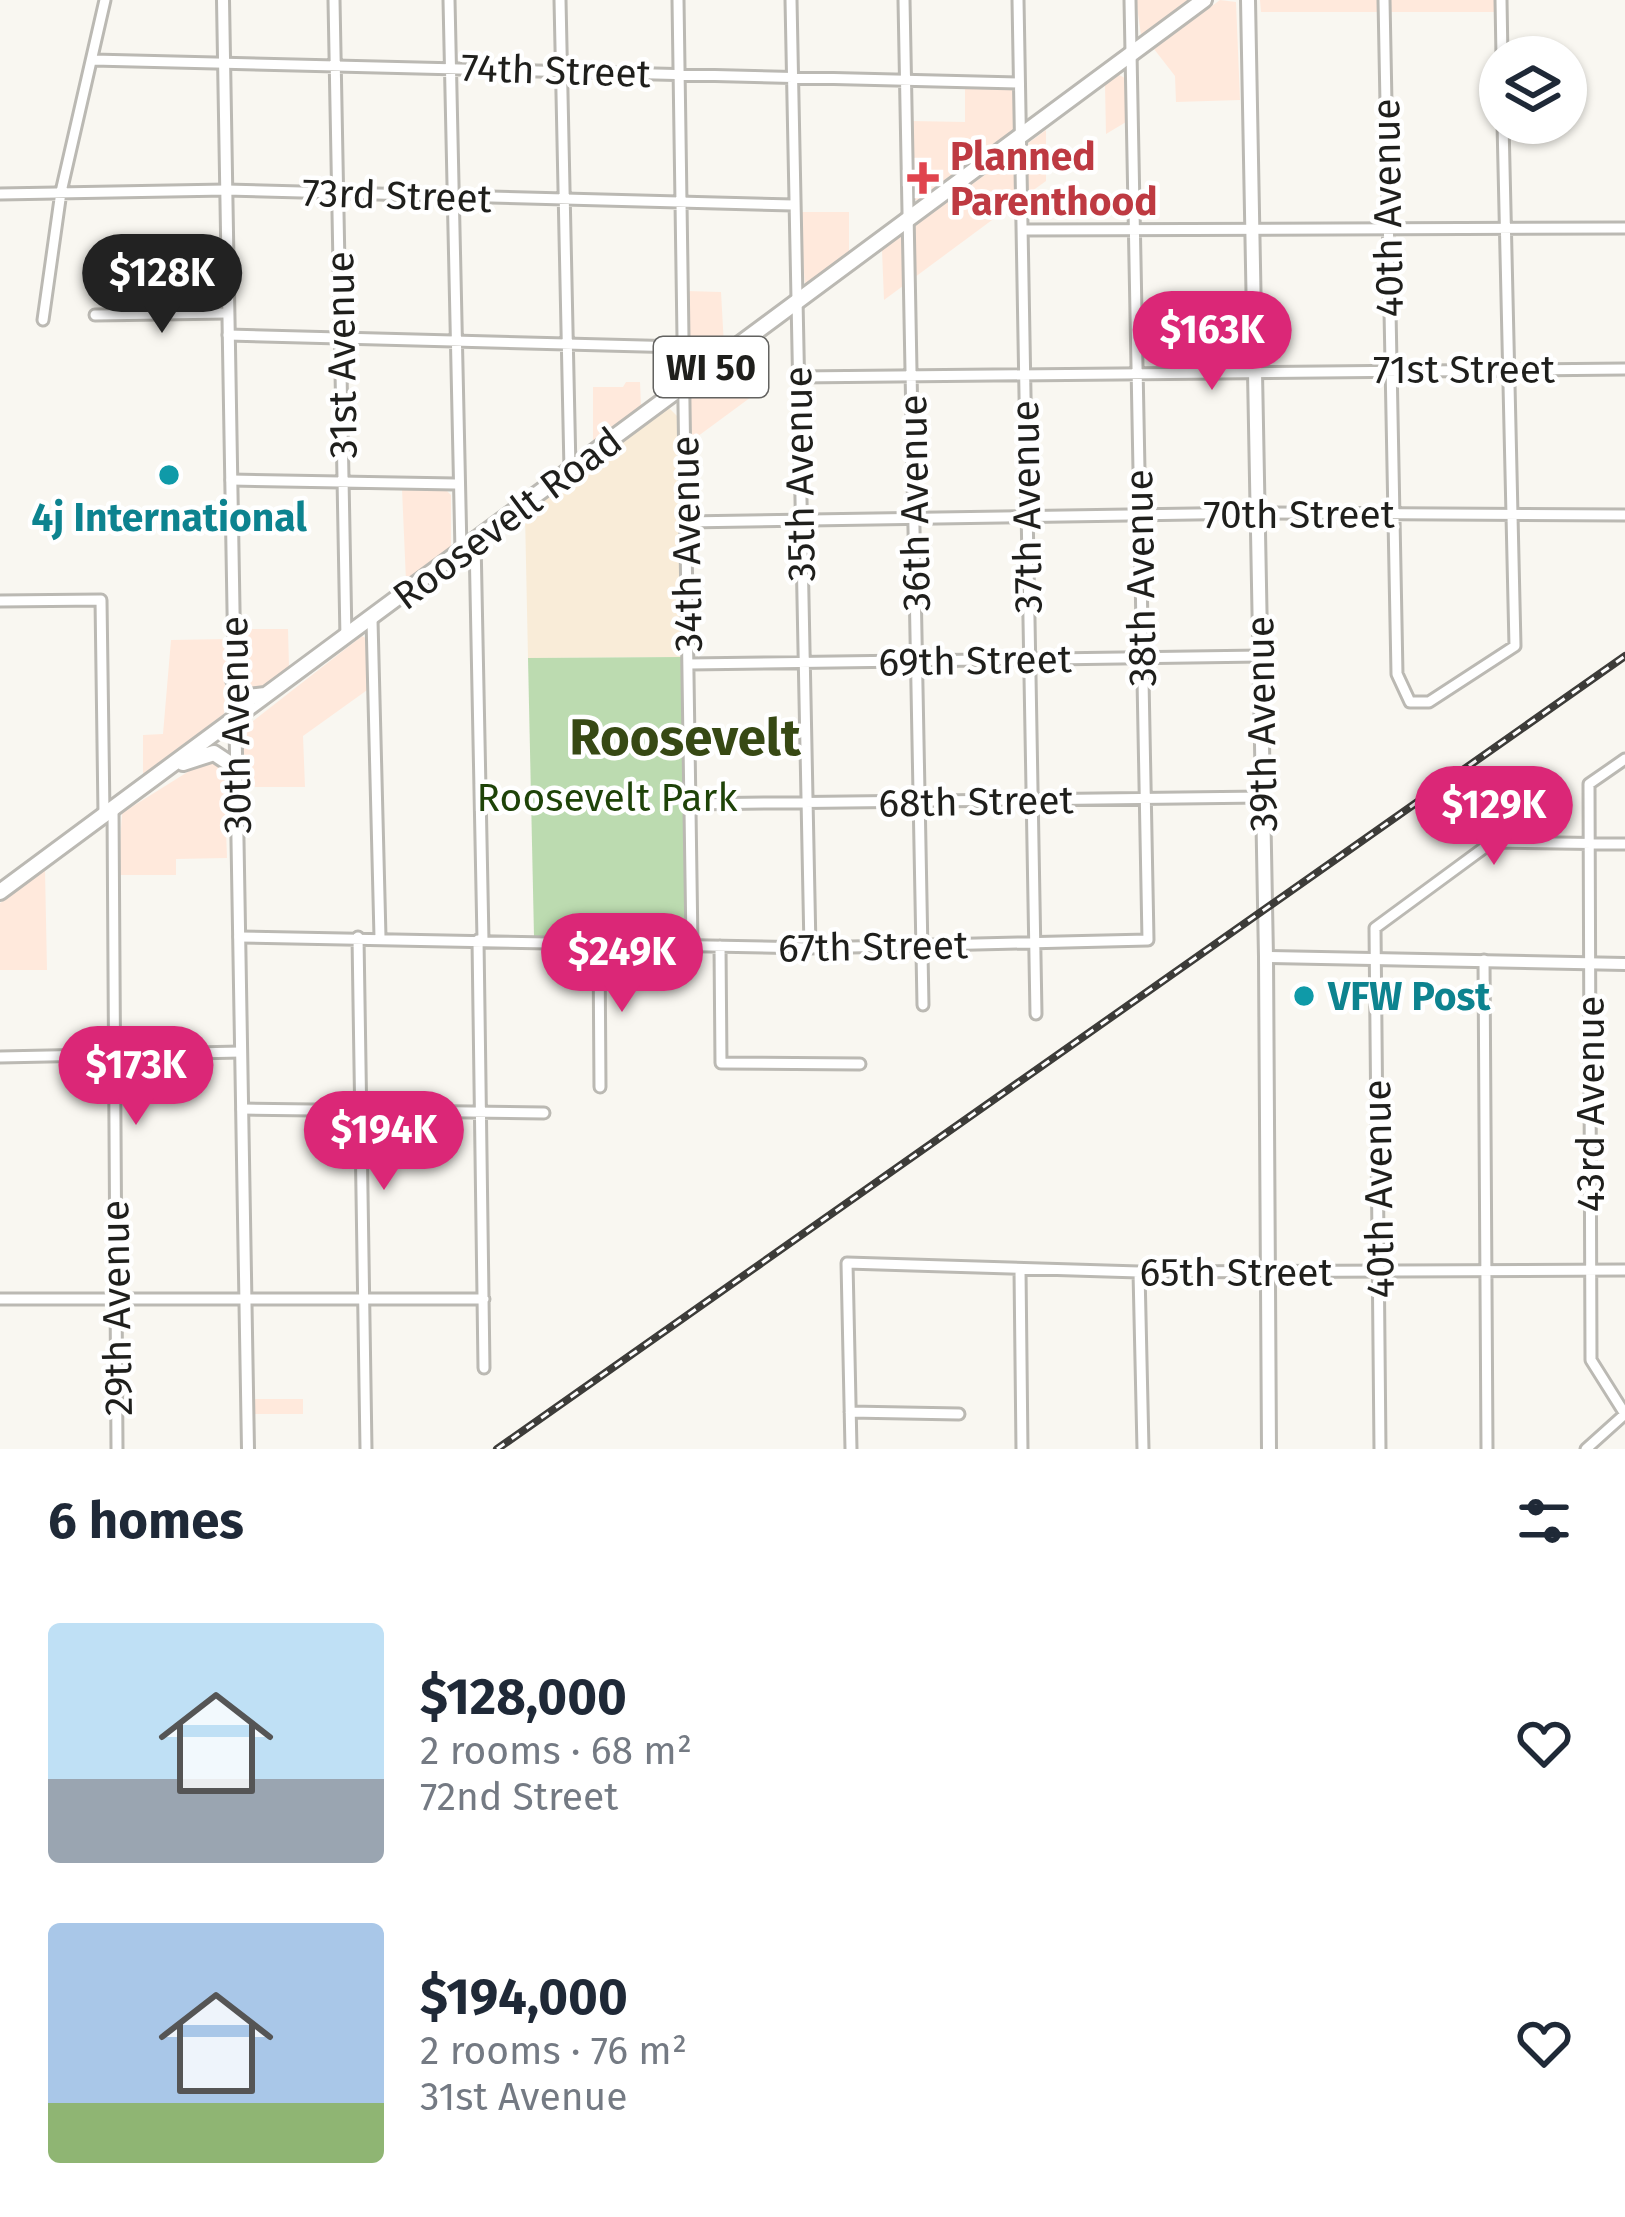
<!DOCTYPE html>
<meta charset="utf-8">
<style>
:root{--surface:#fff;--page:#f2f2f3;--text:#1f2937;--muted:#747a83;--accent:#db2777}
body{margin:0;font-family:"Fira Sans",sans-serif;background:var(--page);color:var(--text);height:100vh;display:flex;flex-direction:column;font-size:45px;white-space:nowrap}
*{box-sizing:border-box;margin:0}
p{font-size:39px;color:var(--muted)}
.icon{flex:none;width:66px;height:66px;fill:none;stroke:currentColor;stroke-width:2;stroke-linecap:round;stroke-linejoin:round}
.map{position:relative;height:1449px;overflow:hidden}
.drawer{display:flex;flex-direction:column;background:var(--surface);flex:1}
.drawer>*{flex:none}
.controls{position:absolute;left:1479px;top:36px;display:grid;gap:24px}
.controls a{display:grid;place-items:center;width:108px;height:108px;border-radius:50%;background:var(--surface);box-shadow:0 3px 9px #0004;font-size:60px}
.price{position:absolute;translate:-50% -102px;padding:0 27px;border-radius:42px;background:var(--accent);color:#fff;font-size:39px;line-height:78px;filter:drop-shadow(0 3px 6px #0008)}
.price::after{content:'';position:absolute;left:50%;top:72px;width:36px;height:27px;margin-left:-18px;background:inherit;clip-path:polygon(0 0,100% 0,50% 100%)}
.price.selected{background:#222;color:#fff}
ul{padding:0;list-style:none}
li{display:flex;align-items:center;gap:36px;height:300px;padding:0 48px}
li span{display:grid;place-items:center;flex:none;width:336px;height:240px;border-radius:12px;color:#555}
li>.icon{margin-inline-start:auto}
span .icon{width:144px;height:144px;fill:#fffc;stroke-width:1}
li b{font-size:51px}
h2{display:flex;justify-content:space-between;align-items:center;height:144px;padding:0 48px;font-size:51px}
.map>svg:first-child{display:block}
.commercial{fill:#ffe9dc}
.education{fill:#f9ecd8}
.green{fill:#bcdbb0}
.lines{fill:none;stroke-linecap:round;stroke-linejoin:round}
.minor-casing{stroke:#bbb9b3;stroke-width:15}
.tertiary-casing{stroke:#bbb9b3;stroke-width:16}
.secondary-casing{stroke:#bbb9b3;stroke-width:18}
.primary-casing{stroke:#bbb9b3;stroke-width:20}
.minor{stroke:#fff;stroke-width:9}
.tertiary{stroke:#fff;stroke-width:10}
.secondary{stroke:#fff;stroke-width:12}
.primary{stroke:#fff;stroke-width:14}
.rail-casing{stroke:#3d3c39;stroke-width:8}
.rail{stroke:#fff;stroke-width:3;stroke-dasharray:9;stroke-linecap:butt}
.health-dot{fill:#e0444e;stroke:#fff;stroke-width:4.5}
.culture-dot{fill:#0f9aa8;stroke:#fff;stroke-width:4.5}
.labels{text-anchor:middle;stroke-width:9;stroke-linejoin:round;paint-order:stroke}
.shield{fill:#fff;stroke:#626260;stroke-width:3}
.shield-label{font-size:36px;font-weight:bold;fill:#1f1f1c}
.street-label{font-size:39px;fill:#1f1f1c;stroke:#fff}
.health-label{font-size:39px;font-weight:bold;fill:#be3a42;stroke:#fff;text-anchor:start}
.culture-label{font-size:39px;font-weight:bold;fill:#0d838f;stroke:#fff}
.park-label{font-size:39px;fill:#1e4308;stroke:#fff}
.district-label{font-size:51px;font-weight:bold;fill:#374914;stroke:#fff}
</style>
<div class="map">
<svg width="1625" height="1449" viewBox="0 0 1625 1449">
<rect width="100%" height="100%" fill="#f9f7f1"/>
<path class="commercial" d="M1136,0h52l-47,35z
M1220,0l16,2 4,98 -64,2 -1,-26 -21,-27z
M1260,0h234v12h-233z
M1119,75l6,3 1,44 -20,12 -1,-49z
M965,88l48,2v41l-91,69h-9l-2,-79 54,1z
M1046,130v51l-18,13h-13v9l-131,97 -2,-50z
M799,212h50v41l-44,31z
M686,291l35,1 3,54 -31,20 -6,-7z
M761,340l1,49 -72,53v-48z
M626,382h14l1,24 -48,35v-54h30z
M402,489l44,1 5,5v53l-45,33z
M239,629h49l1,38 -31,23 -11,1 -6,-10z
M362,636l7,4 1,48 -67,48 2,51h-62l1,-59z
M227,639l-3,75 -81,60v-39l20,-1 8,-94z
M210,758l14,15 3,85 -51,1v16h-58l4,-62z
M45,870l2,100h-47v-67z
M255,1399h48v15h-48z"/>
<path class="education" d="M669,408l8,8 4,241 -153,1 -3,-144z"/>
<path class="green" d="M681,657l5,282 -152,-3 -6,-278z"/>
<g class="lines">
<g class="minor-casing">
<path id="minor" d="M334,0l12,638
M449,0l12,551
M560,0l10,470
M678,0l14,945
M791,0l19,948
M904,0l19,1005
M1018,0l18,1014
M1384,0l13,674 13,28h19l86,-56 -12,-523
M1501,0l1,57
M93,60l925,23
M0,194l226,-4 567,15
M1024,230l601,-2
M95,315l132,-2
M43,320l18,-128 44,-192
M228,335l454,12
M798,377l827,-8
M231,480l224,4
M686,522l572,-9 367,2
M475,540l8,400
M0,601l101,-1 3,214
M372,620l8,317
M689,664l572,-8
M689,804l574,-7
M113,808l4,641
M239,937l571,11 338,-8 -18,-940
M358,937l8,512
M478,940l6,428
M599,943l1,144
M720,946l1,117 139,1
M1484,960l3,489
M0,1057l241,-5
M242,1109l302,4
M1020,1270l2,179
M1139,1272l4,177
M0,1299h484
M850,1412l109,2
M1625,1414l-34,-54 -2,-576 36,-25
M851,1449l-4,-186 292,9 486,-2
M1380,1449l-5,-521 117,-86 133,2
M1586,1449l39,-35"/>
</g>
<g class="tertiary-casing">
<path id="tertiary" d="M223,0l25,1449
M1266,957l359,7"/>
</g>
<g class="secondary-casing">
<path id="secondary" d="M1248,0l18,957 3,492"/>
</g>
<g class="primary-casing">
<path id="primary" d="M234,680l13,17 18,-2
M183,763l31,-10 21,14
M0,892l1204,-892"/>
</g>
<use href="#minor" class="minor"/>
<use href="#tertiary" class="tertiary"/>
<use href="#secondary" class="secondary"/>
<use href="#primary" class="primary"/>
<g class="rail-casing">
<path id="rail" d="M497,1449l1128,-793"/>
</g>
<use href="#rail" class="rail"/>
</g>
<path class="health-dot" d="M917 160h12v12h12v12h-12v12h-12v-12h-12v-12h12z"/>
<g class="culture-dot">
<circle cx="169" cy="475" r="12"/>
<circle cx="1304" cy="996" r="12"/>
</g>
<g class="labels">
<rect class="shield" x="654" y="337" width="114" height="60" rx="9"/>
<g class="shield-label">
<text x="711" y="380">WI 50</text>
</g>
<g class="street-label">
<text transform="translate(556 70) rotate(2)" y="14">74th Street</text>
<text transform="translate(397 195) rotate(2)" y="14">73rd Street</text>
<text transform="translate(1387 208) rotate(-91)" y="14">40th Avenue</text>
<text transform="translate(341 355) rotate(-91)" y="14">31st Avenue</text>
<text x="1464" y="383">71st Street</text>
<text transform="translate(799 474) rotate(-91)" y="14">35th Avenue</text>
<text transform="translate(914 503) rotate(-91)" y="14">36th Avenue</text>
<text transform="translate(1026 507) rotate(-91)" y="14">37th Avenue</text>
<text x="1299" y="528">70th Street</text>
<text transform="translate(507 518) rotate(-37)" y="14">Roosevelt Road</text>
<text transform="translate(686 544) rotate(-91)" y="14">34th Avenue</text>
<text transform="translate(1140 578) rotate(-91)" y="14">38th Avenue</text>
<text transform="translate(975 660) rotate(-1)" y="14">69th Street</text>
<text transform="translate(1261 724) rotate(-91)" y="14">39th Avenue</text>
<text transform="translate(235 725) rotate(-91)" y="14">30th Avenue</text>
<text transform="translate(976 801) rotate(-1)" y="14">68th Street</text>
<text transform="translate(873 946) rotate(-1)" y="14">67th Street</text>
<text transform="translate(1590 1104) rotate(-90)" y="14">43rd Avenue</text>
<text transform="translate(1378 1189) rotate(-91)" y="14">40th Avenue</text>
<text x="1236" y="1286">65th Street</text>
<text transform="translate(116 1308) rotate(-91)" y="14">29th Avenue</text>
</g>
<g class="health-label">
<text x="950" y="170">Planned<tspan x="950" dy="45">Parenthood</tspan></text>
</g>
<g class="culture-label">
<text x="169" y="531">4j International</text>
<text x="1328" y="1010" text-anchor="start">VFW Post</text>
</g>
<g class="park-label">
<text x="607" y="811">Roosevelt Park</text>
</g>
<g class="district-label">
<text x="685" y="755">Roosevelt</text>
</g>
</g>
</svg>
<div class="controls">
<a><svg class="icon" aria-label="layers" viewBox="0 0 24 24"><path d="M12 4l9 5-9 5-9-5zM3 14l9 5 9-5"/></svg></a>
</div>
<b class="price selected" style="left:162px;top:336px">$128K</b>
<b class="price" style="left:1212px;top:393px">$163K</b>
<b class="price" style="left:1494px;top:868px">$129K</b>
<b class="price" style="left:622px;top:1015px">$249K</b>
<b class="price" style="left:136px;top:1128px">$173K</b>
<b class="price" style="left:384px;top:1193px">$194K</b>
</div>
<section class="drawer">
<h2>6 homes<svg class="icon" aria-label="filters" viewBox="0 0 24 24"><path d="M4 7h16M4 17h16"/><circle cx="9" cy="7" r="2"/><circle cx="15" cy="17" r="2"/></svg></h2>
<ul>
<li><span style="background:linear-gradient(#bfe0f5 65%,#9aa5b1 0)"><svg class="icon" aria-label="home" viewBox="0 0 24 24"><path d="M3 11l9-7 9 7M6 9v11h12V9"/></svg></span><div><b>$128,000</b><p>2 rooms · 68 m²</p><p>72nd Street</p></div><svg class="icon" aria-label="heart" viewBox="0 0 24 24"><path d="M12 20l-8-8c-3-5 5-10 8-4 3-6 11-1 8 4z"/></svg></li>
<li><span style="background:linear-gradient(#a9c7e8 75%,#8fb573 0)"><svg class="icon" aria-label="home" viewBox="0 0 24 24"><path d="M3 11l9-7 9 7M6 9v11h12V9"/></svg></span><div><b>$194,000</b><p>2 rooms · 76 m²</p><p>31st Avenue</p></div><svg class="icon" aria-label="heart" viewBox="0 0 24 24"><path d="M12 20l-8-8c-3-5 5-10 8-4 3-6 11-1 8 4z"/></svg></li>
</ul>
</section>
